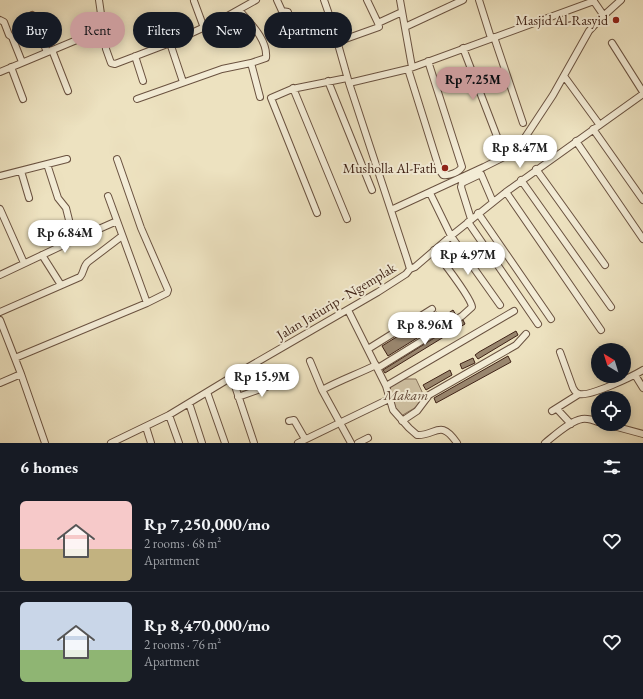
<!DOCTYPE html>
<meta charset="utf-8">
<style>
:root{--surface:#171b24;--page:#20242c;--text:#f1f3f6;--muted:#9ea1a6;--line:#363941;--accent:#c59692}
body{margin:0;font-family:"EB Garamond",serif;background:var(--page);color:var(--text);height:100vh;display:flex;flex-direction:column;font-size:15px;white-space:nowrap}
*{box-sizing:border-box;margin:0}
p{font-size:13px;color:var(--muted)}
.icon{flex:none;width:22px;height:22px;fill:none;stroke:currentColor;stroke-width:2;stroke-linecap:round;stroke-linejoin:round}
.map{position:relative;height:443px;overflow:hidden}
.drawer{display:flex;flex-direction:column;background:var(--surface);flex:1}
.drawer>*{flex:none}
.hud{position:absolute;left:12px;top:12px;width:400px;height:36px;display:flex;gap:8px}
.needle{width:26px;rotate:322deg}
.tools{position:absolute;left:591px;top:343px;display:grid;gap:8px}
.tools a{display:grid;place-items:center;width:40px;height:40px;border-radius:50%;background:var(--surface);box-shadow:0 2px 10px #0003;font-size:20px}
.price{position:absolute;translate:-50% -34px;padding:0 9px;border-radius:14px;background:#fff;color:#222;font-size:13px;line-height:26px;filter:drop-shadow(0 1px 2px #0008)}
.price::after{content:'';position:absolute;left:50%;top:24px;width:12px;height:9px;margin-left:-6px;background:inherit;clip-path:polygon(0 0,100% 0,50% 100%)}
.price.current{background:var(--accent);color:#111}
ul{padding:0;list-style:none}
li{display:flex;align-items:center;gap:12px;height:100px;padding:0 20px}
li+li{border-top:1px solid var(--line)}
li span{display:grid;place-items:center;flex:none;width:112px;height:80px;border-radius:6px;color:#555}
li>.icon{margin-inline-start:auto}
span .icon{width:48px;height:48px;fill:#fffc;stroke-width:1}
li b{font-size:17px}
h2{display:flex;justify-content:space-between;align-items:center;height:48px;padding:0 20px;font-size:17px}
.chip{padding:0 14px;border-radius:18px;background:var(--surface);box-shadow:0 2px 10px #0003;font-size:14px;line-height:36px}
.chip.current{background:var(--accent);color:#111}
.map>svg:first-child{display:block}
.green{fill:#cfc1a3;stroke:#87725c}
.building{fill:#99866e;stroke:#3f2216}
.lines{fill:none;stroke-linecap:round;stroke-linejoin:round}
.minor-casing{stroke:#6a5240;stroke-width:8}
.minor{stroke:#f3ecd6;stroke-width:6}
.poi-dot{fill:#8f2418;stroke:#f3ecd6;stroke-width:1.5}
.labels{text-anchor:middle;stroke-width:4;stroke-linejoin:round;paint-order:stroke}
.poi-label{font-size:14px;fill:#3f2216;stroke:#f3ecd6;text-anchor:end}
.street-label{font-size:14px;fill:#3f2216;stroke:#f3ecd6}
.park-label{font-size:14px;font-style:italic;fill:#634a39;stroke:#f3ecd6}
</style>
<div class="map">
<svg width="643" height="443" viewBox="0 0 643 443">
<rect width="100%" height="100%" fill="#ede2c0"/>
<filter id="stains"><feTurbulence type="fractalNoise" baseFrequency=".005" numOctaves="4"/><feColorMatrix values="0 0 0 0 .2 0 0 0 0 .09 0 0 0 0 .02 0 0 0 .5 -.17"/></filter>
<radialGradient id="worn" r=".72"><stop offset=".6" stop-color="#630" stop-opacity="0"/><stop offset="1" stop-color="#630" stop-opacity=".3"/></radialGradient>
<path class="green" d="M402,379h14l8,17 -6,10 -17,10c-7,-7 -11,-19 -11,-29z"/>
<path class="building" d="M453,310l3,5 -18,11 -7,-11 6,-3 4,6z
M424,320l6,10 -42,26 -6,-10z
M463,320l2,4 -80,49 -2,-3z
M516,331l2,4 -40,24 -3,-4 4,-3z
M508,356l3,6 -75,41 -2,-5z
M473,358l2,5 -13,6 -2,-5z
M450,370l2,5 -26,15 -3,-5z"/>
<g class="lines">
<g class="minor-casing">
<path id="minor" d="M99,0l7,49 5,14 4,1 55,-21 52,-24 34,-19
M277,0l5,11 6,1 3,11
M400,0l12,67
M479,0l12,38
M593,0l11,16
M194,1l10,27
M239,10c11,13 29,30 27,48l-15,5 9,34
M32,15l15,37
M0,20l4,2 5,13 3,2 10,25
M378,23l24,-11
M405,27l58,-27
M494,37l29,86
M301,39l34,-6
M337,42l42,-15 -1,-4 -11,-23
M170,43l13,39
M612,43l31,49
M463,48l38,99
M52,50l16,41
M135,56l8,25
M11,67l12,32
M408,69l32,102 3,4c7,1 16,-3 19,-8l-34,-106
M0,72l103,-43
M564,76l35,48
M328,81l44,109
M349,83l59,-14 186,-68
M293,88l54,131
M137,99l85,-30 29,-6
M593,129l50,71
M576,141l67,98
M536,169l69,96
M21,171l8,27
M0,176l67,-17
M521,180l90,127
M506,192l95,138
M430,193l21,43 49,69
M108,196l39,107
M0,209l24,54
M391,210l93,-43 24,-12 8,-7 6,-6 31,-47 36,-64 12,-13 20,-18
M317,213l-46,-115 21,-9 55,-11
M478,213l73,106
M471,219l-10,-32 1,-4 19,-9 12,28
M468,222l70,102
M74,240l43,-19
M42,255l19,30
M410,269l5,-2 36,-31 55,-44 137,-98
M0,275l74,-35 -8,-32 -8,-10 -11,-34
M348,310l38,76 7,24 16,18 8,7c19,1 23,-17 40,8
M0,312l80,-35c4,-4 3,-11 8,-15l34,-26
M425,314l11,17
M0,320l21,54 24,69
M368,349l64,-40
M560,352l13,36c1,2 3,5 6,6 11,3 54,-18 64,-24
M15,358l132,-55 20,-10 1,-3 -27,-62 -24,-69
M310,361l12,29
M378,368l84,-52 10,-9c-1,-10 -30,-46 -38,-57
M635,375l8,13
M232,377l22,66
M0,383l21,-9
M386,386l128,-75
M207,392l18,51
M238,397l42,-15
M189,403l13,40
M557,409l14,15
M552,411l27,-17
M169,415l10,28
M289,421l5,-1 11,19
M402,421l15,-10 12,-16 87,-50 10,-11
M606,424l37,10
M146,427l5,16
M111,443l58,-28 76,-46 133,-77 28,-18 4,-5 -3,-10 -58,-176 -17,-60 -8,-23
M298,443l91,-44
M351,443l-29,-53c18,-10 36,-16 54,-25
M358,443l10,-5
M545,443c10,-8 25,-22 37,-24 6,-1 11,1 16,3"/>
</g>
<use href="#minor" class="minor"/>
</g>
<g class="poi-dot">
<circle cx="616" cy="20" r="4"/>
<circle cx="445" cy="168" r="4"/>
</g>
<g class="labels">
<g class="poi-label">
<text x="608" y="25">Masjid Al-Rasyid</text>
<text x="437" y="173">Musholla Al-Fath</text>
</g>
<g class="street-label">
<text transform="translate(336 301) rotate(-31)" y="5">Jalan Jatiurip - Ngemplak</text>
</g>
<g class="park-label">
<text x="406" y="400">Makam</text>
</g>
</g>
<rect width="100%" height="100%" filter="url(#stains)"/>
<rect width="100%" height="100%" fill="url(#worn)"/>
</svg>
<div class="tools">
<a><svg class="needle" viewBox="-14 -14 28 28"><path d="M0-13l5 13h-10z" fill="#e53935"/><path d="M0 13l5-13h-10z" fill="#9ea1a6"/></svg></a>
<a><svg class="icon" aria-label="locate" viewBox="0 0 24 24"><circle cx="12" cy="12" r="6"/><path d="M12 2v4M12 18v4M2 12h4M18 12h4"/></svg></a>
</div>
<b class="price current" style="left:473px;top:101px">Rp 7.25M</b>
<b class="price" style="left:520px;top:169px">Rp 8.47M</b>
<b class="price" style="left:65px;top:254px">Rp 6.84M</b>
<b class="price" style="left:468px;top:276px">Rp 4.97M</b>
<b class="price" style="left:425px;top:346px">Rp 8.96M</b>
<b class="price" style="left:262px;top:398px">Rp 15.9M</b>
<div class="hud">
<a class="chip">Buy</a>
<a class="chip current">Rent</a>
<a class="chip">Filters</a>
<a class="chip">New</a>
<a class="chip">Apartment</a>
</div>
</div>
<section class="drawer">
<h2>6 homes<svg class="icon" aria-label="filters" viewBox="0 0 24 24"><path d="M4 7h16M4 17h16"/><circle cx="9" cy="7" r="2"/><circle cx="15" cy="17" r="2"/></svg></h2>
<ul>
<li><span style="background:linear-gradient(#f6c9c9 60%,#c2b280 0)"><svg class="icon" aria-label="home" viewBox="0 0 24 24"><path d="M3 11l9-7 9 7M6 9v11h12V9"/></svg></span><div><b>Rp 7,250,000/mo</b><p>2 rooms · 68 m²</p><p>Apartment</p></div><svg class="icon" aria-label="heart" viewBox="0 0 24 24"><path d="M12 20l-8-8c-3-5 5-10 8-4 3-6 11-1 8 4z"/></svg></li>
<li><span style="background:linear-gradient(#c9d6e8 60%,#8fb573 0)"><svg class="icon" aria-label="home" viewBox="0 0 24 24"><path d="M3 11l9-7 9 7M6 9v11h12V9"/></svg></span><div><b>Rp 8,470,000/mo</b><p>2 rooms · 76 m²</p><p>Apartment</p></div><svg class="icon" aria-label="heart" viewBox="0 0 24 24"><path d="M12 20l-8-8c-3-5 5-10 8-4 3-6 11-1 8 4z"/></svg></li>
</ul>
</section>
